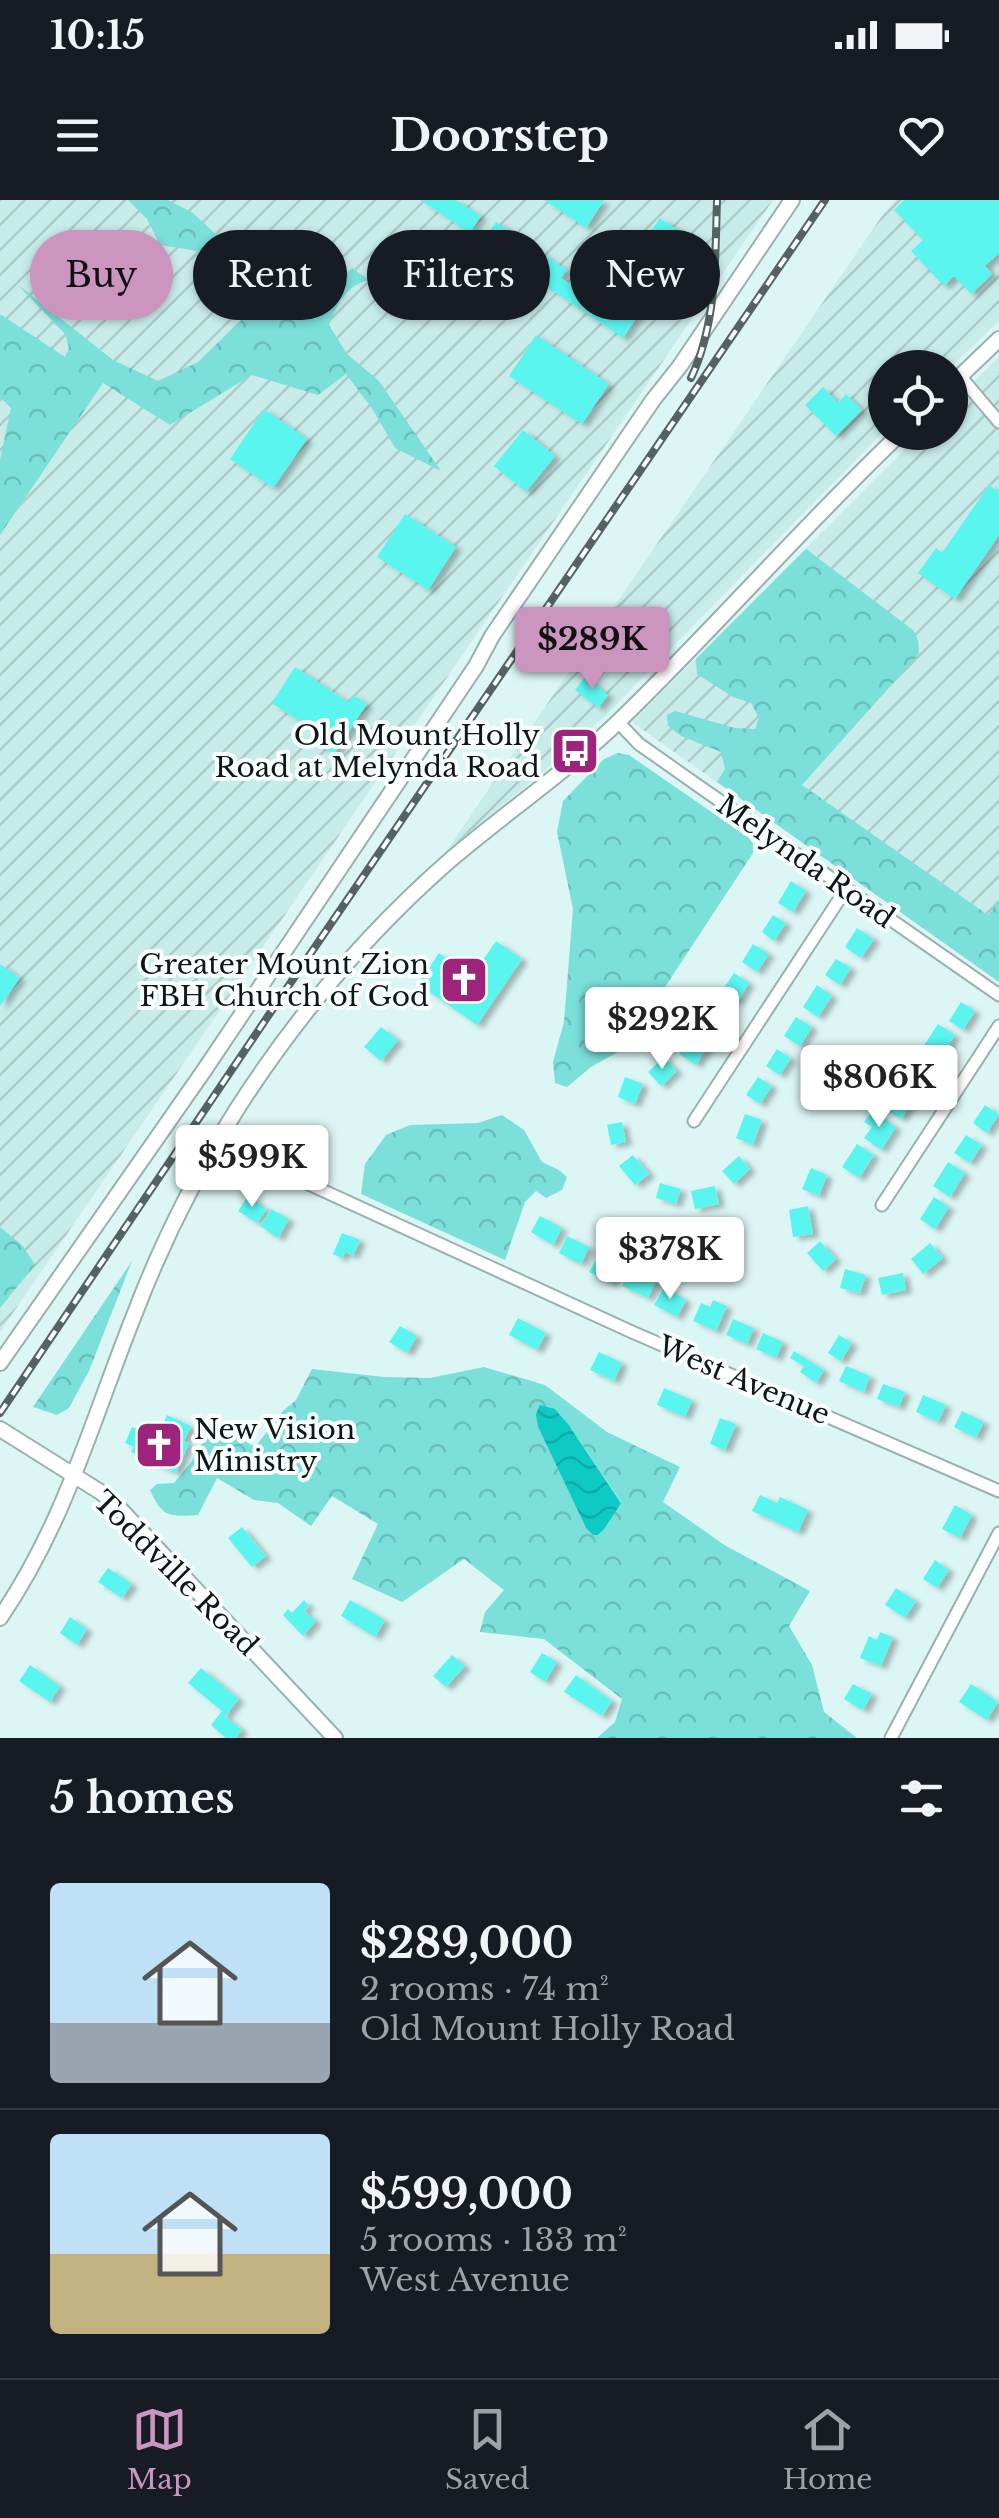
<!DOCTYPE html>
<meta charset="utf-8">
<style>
:root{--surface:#171b24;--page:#20242c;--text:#f1f3f6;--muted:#9ea1a6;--line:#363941;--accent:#cb95bf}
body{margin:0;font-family:"Libre Baskerville",serif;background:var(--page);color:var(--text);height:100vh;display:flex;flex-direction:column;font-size:38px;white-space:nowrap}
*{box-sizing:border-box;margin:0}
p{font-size:32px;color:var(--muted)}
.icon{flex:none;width:55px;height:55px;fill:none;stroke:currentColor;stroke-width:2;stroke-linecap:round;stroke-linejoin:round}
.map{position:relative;height:1538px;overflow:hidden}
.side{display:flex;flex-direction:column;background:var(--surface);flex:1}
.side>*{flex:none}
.hud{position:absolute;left:30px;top:30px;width:940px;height:90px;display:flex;gap:20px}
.tools{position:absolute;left:868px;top:150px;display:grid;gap:20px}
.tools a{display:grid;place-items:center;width:100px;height:100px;border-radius:50%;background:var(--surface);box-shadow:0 2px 8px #0004;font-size:50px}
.price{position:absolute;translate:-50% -85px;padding:0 22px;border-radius:10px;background:#fff;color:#222;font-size:32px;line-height:65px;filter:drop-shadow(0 2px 5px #0008)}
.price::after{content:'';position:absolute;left:50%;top:60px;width:30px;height:22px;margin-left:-15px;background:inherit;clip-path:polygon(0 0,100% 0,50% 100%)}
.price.on{background:var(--accent);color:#111}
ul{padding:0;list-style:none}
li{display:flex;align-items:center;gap:30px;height:250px;padding:0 50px}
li+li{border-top:2px solid var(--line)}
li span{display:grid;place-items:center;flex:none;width:280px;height:200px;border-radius:10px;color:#555}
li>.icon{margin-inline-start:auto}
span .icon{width:120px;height:120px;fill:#fffc;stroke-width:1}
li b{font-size:42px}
h2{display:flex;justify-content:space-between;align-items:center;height:120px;padding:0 50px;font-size:42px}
.pill{padding:0 35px;border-radius:45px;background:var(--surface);box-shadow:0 2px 8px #0004;font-size:35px;line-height:90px}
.pill.on{background:var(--accent);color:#111}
.status{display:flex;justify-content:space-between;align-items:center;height:70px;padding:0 50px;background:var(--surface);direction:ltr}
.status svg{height:28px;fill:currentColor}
header{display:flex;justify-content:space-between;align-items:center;height:130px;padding:0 50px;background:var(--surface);font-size:45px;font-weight:700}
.tabs{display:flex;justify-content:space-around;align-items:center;height:140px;border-top:2px solid var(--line);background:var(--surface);font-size:28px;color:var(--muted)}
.tabs a{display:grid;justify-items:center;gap:5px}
.tabs .on{color:var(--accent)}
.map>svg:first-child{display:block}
.industrial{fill:url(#industrial-furrows)}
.forest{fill:url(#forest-crowns);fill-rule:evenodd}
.water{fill:url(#water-waves)}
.building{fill:#5af5ef;filter:url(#shadow)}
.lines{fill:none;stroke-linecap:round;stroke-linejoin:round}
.minor-casing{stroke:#98b1af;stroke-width:15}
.tertiary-casing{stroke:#98b1af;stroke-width:18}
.minor{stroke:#fff;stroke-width:11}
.tertiary{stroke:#fff;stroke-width:14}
.rail-casing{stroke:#546362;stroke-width:8}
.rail{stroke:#f9fffe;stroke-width:4;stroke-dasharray:11;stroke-linecap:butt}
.labels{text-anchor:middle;stroke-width:8;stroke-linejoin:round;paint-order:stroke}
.poi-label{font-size:28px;fill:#0e1716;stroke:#f9fffe;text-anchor:end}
.street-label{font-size:28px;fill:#0e1716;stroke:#f9fffe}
</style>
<div class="status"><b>10:15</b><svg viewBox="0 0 49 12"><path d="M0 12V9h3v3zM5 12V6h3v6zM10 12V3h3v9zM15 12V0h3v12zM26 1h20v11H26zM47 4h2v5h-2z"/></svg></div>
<header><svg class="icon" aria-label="menu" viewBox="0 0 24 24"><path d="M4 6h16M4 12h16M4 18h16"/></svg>Doorstep<svg class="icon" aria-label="heart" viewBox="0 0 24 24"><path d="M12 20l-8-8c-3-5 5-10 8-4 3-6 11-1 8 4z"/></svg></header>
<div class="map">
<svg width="999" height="1538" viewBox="0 0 999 1538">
<defs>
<pattern id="industrial-furrows" width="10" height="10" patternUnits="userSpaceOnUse" patternTransform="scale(2.5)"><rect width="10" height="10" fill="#c8ecea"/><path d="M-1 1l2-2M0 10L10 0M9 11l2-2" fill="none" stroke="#abcac8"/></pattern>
<pattern id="forest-crowns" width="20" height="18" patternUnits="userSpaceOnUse" patternTransform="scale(2.5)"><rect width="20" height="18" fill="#7bdfda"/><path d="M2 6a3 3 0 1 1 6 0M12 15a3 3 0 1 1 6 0" fill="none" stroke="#69bfba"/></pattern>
<pattern id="water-waves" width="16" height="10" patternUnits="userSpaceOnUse" patternTransform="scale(2.5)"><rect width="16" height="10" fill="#0ecac5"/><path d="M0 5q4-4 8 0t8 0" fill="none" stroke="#0cada8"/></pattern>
<filter id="shadow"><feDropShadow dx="6" dy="3.5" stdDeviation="2.5" flood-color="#0004"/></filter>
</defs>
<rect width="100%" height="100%" fill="#dcf6f5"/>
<path class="industrial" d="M0,0h773l-773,1132z
M896,0h103v121l-49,47h-65v62l-279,285 -65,59 -94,76 437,-637z
M999,157v625l-367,-260 289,-289 29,-1v-28z"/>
<path class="forest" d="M128,0h40l25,13 111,103 48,-48 17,12c-24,6 -31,24 -40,45l18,29 32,27 62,90 -46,-23 -22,-38 -27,-36 -28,21 -66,-20 -82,50 -67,-42 -103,152v-75l11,-52 -11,-11v-83l65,43 4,-9 -4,-14 -48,-50 96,76 45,21 40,-19 46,-45 -24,-46 -23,-20 -37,-6 -13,-26z
M806,349l107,81 5,10 1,14 -117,131 186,130 11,-15v82l-282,-200 8,-13 -4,-17 -40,-16 -13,-10 -1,-11 8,-4 60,17 20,1 4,-11 -8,-15 -18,-6 -36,-23 -1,-15z
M618,553l11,2 120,83 4,6v9l-128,195 -34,19 -24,20 -12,-4 -2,-21 11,-40 9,-113 -16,-77 6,-31 41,-42z
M502,915l22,15 18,32 17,8 8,7 -5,13 -16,8 -10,-7 -11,11 -20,58 -144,-66 4,-30 21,-29 24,-10 68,-2z
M0,1027l23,19 12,19 -35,43z
M132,1061l-43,110 -20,37 -12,7 -24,-8z
M484,1167l61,18 62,47 73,35 -17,35 63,44 84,45 -21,35 23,39 12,47 33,26h-260l18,-16 7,-23 -78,-60 -64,-7 5,-20 19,-22 -40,-31 -62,43 -50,-23 26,-55 -46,-28 -21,30 -33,-23 -24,-3 -37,-22 -19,37c-29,2 -36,2 -48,-25l7,-6 17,-1 18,-22 15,-26 14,-9 34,21 29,-37 12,-10 16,-31 72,8 46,1zM555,1209l13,15 53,78 -35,26 -48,-101z"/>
<path class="water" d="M540,1205l15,4 13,15 53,79 -16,25 -7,7h-5l-7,-7 -48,-101 -2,-13z"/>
<path class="building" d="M420,0h36l25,16 -11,17z
M544,0h60l-18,28z
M904,0h95v53l-14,13 7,8 -21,20 -17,-18 -10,10 -33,-35 12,-11 -29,-30z
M660,18l30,20 -67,100 -141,-95 14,-21 71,48 -6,8 40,27z
M536,135l73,49 -27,40 -73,-48z
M823,187l15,16 8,-9 16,16 -26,26 -31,-31z
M264,209l43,30 -34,49 -43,-29z
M523,230l32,26 -29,36 -32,-26z
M989,285l10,7v43l-44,64 -37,-26 18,-25 6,5z
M405,314l51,33 -28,43 -51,-33z
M648,427l14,13 -12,13 -14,-13z
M295,467l53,35 5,-7 14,9 -33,50 -15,-9 5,-8 -52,-34z
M585,477l23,18 -10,13 -23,-18z
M791,681l15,10 -13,21 -15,-9z
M773,715l13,8 -12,18 -12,-9z
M857,728l17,11 -13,19 -16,-11z
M496,741l26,18 -45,66 -59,-41 21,-31 33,23z
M753,744l16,10 -12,18 -15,-10z
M836,759l15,9 -11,17 -15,-10z
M0,764l20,14 -20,28z
M734,773l15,10 -12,20 -16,-11z
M817,785l15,11 -14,21 -15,-10z
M961,802l14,9 -12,19 -14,-9z
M712,808l13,9 -11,17 -13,-9z
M796,817l16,10 -12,19 -16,-10z
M938,824l17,11 -15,23 -17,-11z
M381,827l17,13 -17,21 -17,-14z
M693,832l17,11 -14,22 -17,-11z
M777,849l14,9 -11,17 -14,-9z
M918,855l18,11 -13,20 -18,-11z
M664,857l13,14 -16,15 -13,-14z
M625,877l18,7 -8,20 -17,-7z
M758,877l14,9 -12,18 -14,-9z
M898,884l18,12 -15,23 -18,-11z
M985,905l14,9 -12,19 -14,-10z
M872,911l24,16 -15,23 -17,-12 8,-11 -8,-5z
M745,914l17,6 -9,25 -17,-7z
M622,922l4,20 -15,3 -4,-20z
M966,935l16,10 -12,18 -16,-10z
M857,944l17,11 -15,23 -17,-11z
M633,955l16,19 -14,11 -16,-19z
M739,956l11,13 -16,15 -12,-13z
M948,962l17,11 -15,24 -17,-11z
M811,968l16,7 -8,21 -17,-7z
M660,983l21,6 -5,15 -20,-6z
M715,986l4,18 -24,5 -4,-18z
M248,996l19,13 -10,14 -19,-12z
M934,997l15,10 -14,22 -15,-10z
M808,1006l5,28 -20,3 -4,-27z
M271,1009l18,10 -11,19 -18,-12z
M540,1016l22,12 -9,17 -22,-13z
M342,1033l18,7 -7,16 -8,-4 -3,6 -9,-4z
M567,1036l22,11 -8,17 -22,-11z
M820,1041l16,18 -13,12 -16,-18z
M930,1043l13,15 -20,16 -12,-15z
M599,1055l22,13 -10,16 -22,-12z
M630,1068l26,12 -8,18 -26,-12z
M845,1069l21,6 -6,18 -20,-5z
M903,1073l3,17 -24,5 -4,-17z
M664,1087l22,13 -9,17 -23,-12z
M713,1100l14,6 -11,25 -23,-10 8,-18 9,4z
M518,1118l28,15 -9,17 -28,-15z
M733,1119l21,9 -7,16 -21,-9z
M400,1126l17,10 -10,17 -18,-11z
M763,1133l20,9 -7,16 -20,-9z
M839,1135l13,8 -11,18 -13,-8z
M794,1151l30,19 -8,13 -16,-11 4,-6 -14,-8z
M599,1152l23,11 -8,18 -24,-11z
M846,1166l24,10 -6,16 -25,-11z
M883,1184l22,8 -6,15 -22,-8z
M664,1188l28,12 -7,17 -28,-12z
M923,1195l23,10 -8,17 -22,-10z
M962,1211l22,11 -8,16 -22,-11z
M167,1215l24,11 -7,15 5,2 -13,30 -45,-21 3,-5 -9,-4 7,-16 8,3 3,-6 17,8z
M720,1218l16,6 -11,26 -15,-6z
M760,1295l17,8 3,-6 28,13 -10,22 -46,-21z
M955,1305l17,10 -12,23 -18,-9z
M242,1327l24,29 -14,11 -24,-29z
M935,1360l14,10 -12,18 -14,-9z
M108,1368l24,16 -10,14 -24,-16z
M896,1388l20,13 -11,17 -20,-13z
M304,1400l5,5 -5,6 12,10 -13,15 -20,-21 5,-6 4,4z
M350,1400l35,20 -10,17 -34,-21z
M70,1417l17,12 -10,16 -17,-12z
M880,1432l13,5 -12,29 -21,-8 9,-22 8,4z
M542,1453l15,9 -12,20 -15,-10z
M452,1455l13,11 -19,21 -13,-11z
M30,1465l30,21 -10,16 -31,-21z
M201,1468l38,31 -14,17 17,14 -6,8h-10l-15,-13 11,-14 -34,-28z
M576,1475l36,26 -10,15 -38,-24z
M853,1484l19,10 -9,16 -19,-11z
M971,1484l27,18 -11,18 -28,-18z"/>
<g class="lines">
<g class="minor-casing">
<path id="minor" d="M960,176l39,46
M618,522l21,22 61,43 299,208
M694,921l152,-232
M217,942l415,190 367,159
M882,1005l117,-179
M891,1538l108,-205"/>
</g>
<g class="tertiary-casing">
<path id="tertiary" d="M950,186l49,-47
M0,1163l203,-291 273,-406 16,-30 161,-236 27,-34 112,-166
M0,1229l102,64 19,17 214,228
M0,1418c66,-97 92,-198 135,-305 27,-71 62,-140 102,-204 59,-92 130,-176 212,-248 56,-48 117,-89 170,-140 97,-94 185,-196 283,-289"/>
</g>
<use href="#minor" class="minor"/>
<use href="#tertiary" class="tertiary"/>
<g class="rail-casing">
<path id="rail" d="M691,178c26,-55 24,-118 26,-178
M0,1213l287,-425 538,-788"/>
</g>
<use href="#rail" class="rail"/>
</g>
<defs>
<g id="bus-square" transform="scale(2.5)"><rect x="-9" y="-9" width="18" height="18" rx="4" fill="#9d237b" stroke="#f9fffe"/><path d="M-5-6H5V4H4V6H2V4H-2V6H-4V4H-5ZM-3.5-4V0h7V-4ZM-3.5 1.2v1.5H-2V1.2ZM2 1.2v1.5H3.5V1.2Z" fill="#fff"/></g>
<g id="church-square" transform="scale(2.5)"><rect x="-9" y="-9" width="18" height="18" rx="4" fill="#9d237b" stroke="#f9fffe"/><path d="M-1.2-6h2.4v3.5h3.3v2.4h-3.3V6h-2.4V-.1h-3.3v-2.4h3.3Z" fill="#fff"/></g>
</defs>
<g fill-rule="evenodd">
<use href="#bus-square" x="575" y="551"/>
<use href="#church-square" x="464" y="780"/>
<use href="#church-square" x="159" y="1245"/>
</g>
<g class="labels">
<g class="poi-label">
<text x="540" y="545">Old Mount Holly<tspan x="540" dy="32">Road at Melynda Road</tspan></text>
<text x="429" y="774">Greater Mount Zion<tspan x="429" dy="32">FBH Church of God</tspan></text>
<text x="194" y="1239" text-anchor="start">New Vision<tspan x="194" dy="32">Ministry</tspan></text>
</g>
<g class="street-label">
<text transform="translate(806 661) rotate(35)" y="10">Melynda Road</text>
<text transform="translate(744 1180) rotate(23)" y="10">West Avenue</text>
<text transform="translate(176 1373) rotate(45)" y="10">Toddville Road</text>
</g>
</g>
</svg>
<div class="tools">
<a><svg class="icon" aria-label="locate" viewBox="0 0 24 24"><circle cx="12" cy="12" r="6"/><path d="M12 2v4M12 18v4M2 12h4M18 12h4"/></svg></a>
</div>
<b class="price on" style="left:592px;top:492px">$289K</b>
<b class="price" style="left:662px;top:872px">$292K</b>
<b class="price" style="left:879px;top:930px">$806K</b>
<b class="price" style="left:252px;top:1010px">$599K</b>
<b class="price" style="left:670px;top:1102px">$378K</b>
<div class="hud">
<a class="pill on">Buy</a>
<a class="pill">Rent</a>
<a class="pill">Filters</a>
<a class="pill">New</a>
</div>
</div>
<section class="side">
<h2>5 homes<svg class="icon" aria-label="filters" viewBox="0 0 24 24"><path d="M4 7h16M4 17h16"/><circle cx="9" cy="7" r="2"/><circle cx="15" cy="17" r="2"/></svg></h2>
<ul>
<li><span style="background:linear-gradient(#bfe0f5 70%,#9aa5b1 0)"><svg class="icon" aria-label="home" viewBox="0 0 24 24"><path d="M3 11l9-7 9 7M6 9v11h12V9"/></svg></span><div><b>$289,000</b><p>2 rooms · 74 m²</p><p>Old Mount Holly Road</p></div></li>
<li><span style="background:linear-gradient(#bfe0f5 60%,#c2b280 0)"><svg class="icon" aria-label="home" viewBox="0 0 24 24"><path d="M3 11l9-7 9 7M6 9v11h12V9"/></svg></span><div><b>$599,000</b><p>5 rooms · 133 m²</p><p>West Avenue</p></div></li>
</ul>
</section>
<nav class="tabs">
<a class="on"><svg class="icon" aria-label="map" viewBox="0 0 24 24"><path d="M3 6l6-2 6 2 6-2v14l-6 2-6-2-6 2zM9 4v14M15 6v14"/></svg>Map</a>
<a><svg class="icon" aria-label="saved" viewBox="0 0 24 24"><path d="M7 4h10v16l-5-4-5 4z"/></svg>Saved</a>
<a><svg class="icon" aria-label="home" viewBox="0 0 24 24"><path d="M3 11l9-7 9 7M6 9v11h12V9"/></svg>Home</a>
</nav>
